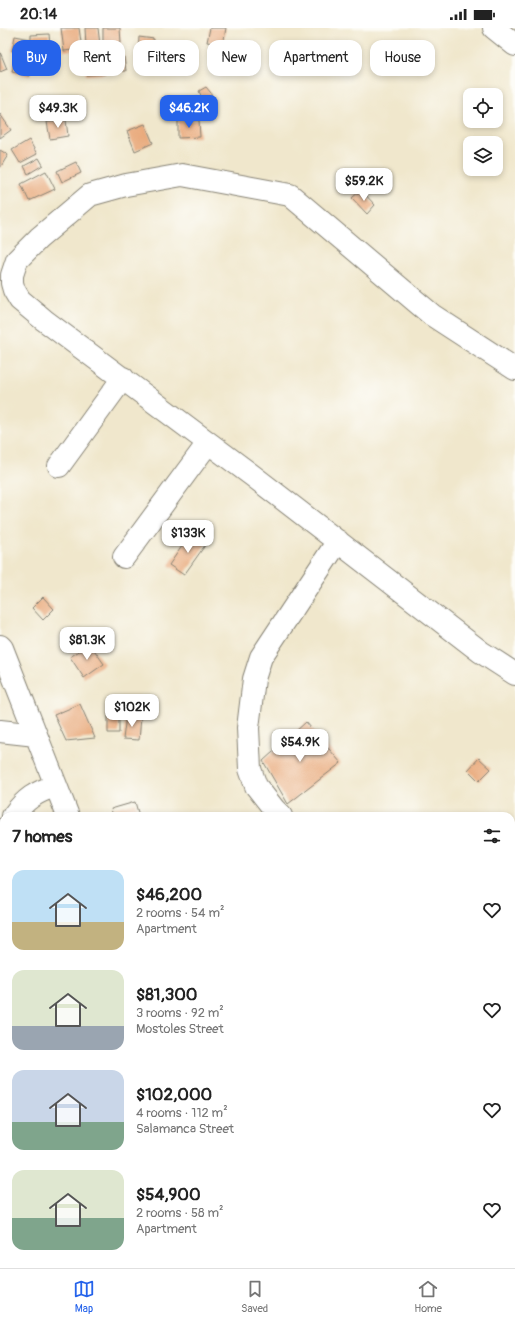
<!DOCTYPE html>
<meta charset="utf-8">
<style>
:root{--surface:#fff;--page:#f6f6f6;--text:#222;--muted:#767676;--line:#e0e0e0;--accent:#2563eb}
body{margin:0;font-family:Pangolin,sans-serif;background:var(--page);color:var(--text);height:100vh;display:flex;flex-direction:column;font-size:15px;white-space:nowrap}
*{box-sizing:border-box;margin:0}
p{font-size:13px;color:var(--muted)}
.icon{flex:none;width:22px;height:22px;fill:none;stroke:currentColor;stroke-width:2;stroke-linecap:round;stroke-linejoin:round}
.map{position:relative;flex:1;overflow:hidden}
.sheet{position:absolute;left:0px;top:784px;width:515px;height:456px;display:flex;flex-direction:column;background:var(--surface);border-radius:12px 12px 0 0;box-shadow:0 2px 6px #0003}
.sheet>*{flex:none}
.hud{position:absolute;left:12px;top:12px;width:491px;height:36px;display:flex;gap:8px}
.buttons{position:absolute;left:463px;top:60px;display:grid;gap:8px}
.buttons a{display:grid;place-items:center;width:40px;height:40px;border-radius:8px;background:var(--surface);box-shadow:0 2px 6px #0003;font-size:20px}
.price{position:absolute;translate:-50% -34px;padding:0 9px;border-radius:8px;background:#fff;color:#222;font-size:13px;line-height:26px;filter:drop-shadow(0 1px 2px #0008)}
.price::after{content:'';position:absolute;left:50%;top:24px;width:12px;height:9px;margin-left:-6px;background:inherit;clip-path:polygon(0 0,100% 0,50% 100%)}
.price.current{background:var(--accent);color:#fff}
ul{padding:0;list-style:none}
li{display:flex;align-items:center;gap:12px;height:100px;padding:0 12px}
li span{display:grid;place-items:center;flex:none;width:112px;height:80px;border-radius:12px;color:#555}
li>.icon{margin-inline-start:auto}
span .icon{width:48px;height:48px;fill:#fffc;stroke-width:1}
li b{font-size:17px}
h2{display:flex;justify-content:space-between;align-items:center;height:48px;padding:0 12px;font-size:17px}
.pill{padding:0 14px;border-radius:12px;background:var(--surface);box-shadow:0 2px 6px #0003;font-size:14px;line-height:36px}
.pill.current{background:var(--accent);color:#fff}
.status{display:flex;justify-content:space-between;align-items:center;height:28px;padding:0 20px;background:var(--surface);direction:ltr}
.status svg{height:11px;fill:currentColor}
.dock{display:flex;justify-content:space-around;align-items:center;height:56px;border-top:1px solid var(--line);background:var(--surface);font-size:11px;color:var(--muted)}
.dock a{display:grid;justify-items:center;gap:2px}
.dock .current{color:var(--accent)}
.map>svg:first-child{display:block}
.building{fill:#e9aa7d}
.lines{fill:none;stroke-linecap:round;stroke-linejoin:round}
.minor-casing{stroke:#868274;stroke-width:24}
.minor{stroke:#fff;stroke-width:22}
</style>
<div class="status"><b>20:14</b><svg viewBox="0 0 49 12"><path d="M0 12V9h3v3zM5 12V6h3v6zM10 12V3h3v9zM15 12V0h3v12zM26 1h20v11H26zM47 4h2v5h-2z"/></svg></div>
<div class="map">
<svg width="515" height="1240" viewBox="0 0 515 1240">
<rect width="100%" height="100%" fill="#fdfcf7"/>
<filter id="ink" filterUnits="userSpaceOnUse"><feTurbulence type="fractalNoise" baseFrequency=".025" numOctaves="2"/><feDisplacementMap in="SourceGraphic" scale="8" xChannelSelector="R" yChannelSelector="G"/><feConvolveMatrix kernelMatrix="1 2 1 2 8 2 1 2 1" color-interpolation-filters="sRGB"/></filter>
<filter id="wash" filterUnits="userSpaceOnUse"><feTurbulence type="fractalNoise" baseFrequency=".012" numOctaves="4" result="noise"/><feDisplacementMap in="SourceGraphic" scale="16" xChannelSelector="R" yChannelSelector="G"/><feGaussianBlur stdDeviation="0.9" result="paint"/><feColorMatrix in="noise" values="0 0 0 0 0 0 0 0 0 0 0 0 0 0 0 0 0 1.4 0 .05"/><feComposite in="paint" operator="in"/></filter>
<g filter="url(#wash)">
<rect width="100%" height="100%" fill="#f0e7cc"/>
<g id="blocks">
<path class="building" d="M61,0h18l3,21 -18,2z
M85,0h13l2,17 -14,1z
M103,0h17l1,15 -18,1z
M210,0h16l-3,17 -16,-3z
M49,6l1,12 -19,1v-7l-4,15 -15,-4 3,-15 16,3v-4z
M139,9l15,2 -2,18 -14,-2z
M35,23l18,2 -1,17 -18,-2z
M0,24l7,17 -7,3z
M85,27h20v19l-19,1z
M124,29l2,14 -15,1 -1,-14z
M15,30l18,4 -3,14 -18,-4z
M206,59l5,6v9l-4,2 -4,-4 -4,-9z
M201,69l1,16 -22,1v-16z
M0,86l11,16 -11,8z
M66,92l2,16 -18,3 -3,-17z
M199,92l1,17 -22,1v-17z
M145,96l8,19 -18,8 -8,-20z
M29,112l8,14 -17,9 -8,-13z
M0,122l8,5 -8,13z
M39,130l4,7 -15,9 -4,-8z
M76,134l5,11 -19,9 -5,-11z
M46,143l9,18 -26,12 -8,-17z
M361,162l14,15 -8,9 -15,-16z
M191,505l15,11 -22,31 -15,-10z
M43,569l11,12 -11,11 -11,-12z
M90,616l14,20 -20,14 -14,-21z
M80,676l15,34 -29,3 -12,-26z
M108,684h11v21h-11z
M126,688l15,1 -2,23 -16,-1z
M306,694l35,41 -53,41 -25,-43z
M479,730l12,11 -12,12 -11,-11z
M135,774l4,14h-26l-2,-7z
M4,872v16l-4,-3v-8z
M511,889l4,2v38l-4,-3z
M1,989l3,2v28l-4,-3v-26z
M0,1022l4,3v30l-4,-3z
M515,1127v19l-4,1v-19z
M515,1149v33l-4,2v-34z
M0,1202l4,3v29l-4,-3z
M511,1210l4,3v11l-4,3z
M515,1225v15h-3l-3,-4h2v-7z
M7,1236h40l5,4h-40z
M263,1236h18l-3,4h-10z
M282,1236h19l6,4h-28z
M315,1236h15l-4,4h-7z
M340,1236h7l5,4h-15z
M407,1236h21l3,4h-25l-2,-2z"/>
</g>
</g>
<g filter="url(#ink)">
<use href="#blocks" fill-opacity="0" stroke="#868274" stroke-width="1"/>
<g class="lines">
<g class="minor-casing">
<path id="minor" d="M494,0l21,17
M515,341l-83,-54 -142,-120 -108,-20 -56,10 -36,10 -51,43 -22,22 -5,15v8l2,7 6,10 24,20 209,156 228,176 34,22
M59,438l64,-88
M124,529l84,-114
M0,618l2,2 66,168
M0,703l36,4
M13,788c12,-17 23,-24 42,-30
M281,788l-7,-7 -18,-23 -6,-17 -2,-41 6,-49 7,-22 77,-116
M0,806l4,-5
M511,949l4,2
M0,968l4,-6
M0,1072l4,3
M511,1121l4,1
M0,1147l4,3
M0,1179l4,3
M79,1236l5,4
M125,1236l6,4
M237,1236l6,4
M369,1236l3,4
M481,1236l3,4"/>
</g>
<use href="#minor" class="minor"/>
</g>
</g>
</svg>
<div class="buttons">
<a><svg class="icon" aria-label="locate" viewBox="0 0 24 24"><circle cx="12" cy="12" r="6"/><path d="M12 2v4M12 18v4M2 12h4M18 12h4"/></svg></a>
<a><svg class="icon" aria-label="layers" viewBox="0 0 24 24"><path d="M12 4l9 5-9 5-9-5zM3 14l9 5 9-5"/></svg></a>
</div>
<b class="price" style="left:58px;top:101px">$49.3K</b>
<b class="price current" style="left:189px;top:101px">$46.2K</b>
<b class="price" style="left:364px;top:174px">$59.2K</b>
<b class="price" style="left:188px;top:526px">$133K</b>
<b class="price" style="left:87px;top:633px">$81.3K</b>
<b class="price" style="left:132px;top:700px">$102K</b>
<b class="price" style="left:300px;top:735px">$54.9K</b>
<div class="hud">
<a class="pill current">Buy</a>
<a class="pill">Rent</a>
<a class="pill">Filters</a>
<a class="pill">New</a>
<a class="pill">Apartment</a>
<a class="pill">House</a>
</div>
<section class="sheet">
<h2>7 homes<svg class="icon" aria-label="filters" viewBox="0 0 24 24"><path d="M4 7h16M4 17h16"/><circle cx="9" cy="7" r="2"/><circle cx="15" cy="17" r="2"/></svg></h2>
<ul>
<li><span style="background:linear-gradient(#bfe0f5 65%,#c2b280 0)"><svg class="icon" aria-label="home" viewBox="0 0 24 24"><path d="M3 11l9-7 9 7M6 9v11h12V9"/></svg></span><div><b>$46,200</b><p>2 rooms · 54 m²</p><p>Apartment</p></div><svg class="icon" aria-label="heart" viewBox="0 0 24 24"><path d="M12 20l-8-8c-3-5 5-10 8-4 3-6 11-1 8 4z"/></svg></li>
<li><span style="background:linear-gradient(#dfe7d0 70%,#9aa5b1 0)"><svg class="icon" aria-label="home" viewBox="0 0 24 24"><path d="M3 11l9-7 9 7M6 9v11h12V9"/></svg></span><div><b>$81,300</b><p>3 rooms · 92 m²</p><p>Mostoles Street</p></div><svg class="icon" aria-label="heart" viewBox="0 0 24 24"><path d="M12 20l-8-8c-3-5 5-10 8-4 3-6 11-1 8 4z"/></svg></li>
<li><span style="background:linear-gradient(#c9d6e8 65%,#7fa58c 0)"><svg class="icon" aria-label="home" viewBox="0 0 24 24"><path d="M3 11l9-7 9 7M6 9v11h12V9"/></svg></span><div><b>$102,000</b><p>4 rooms · 112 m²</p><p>Salamanca Street</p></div><svg class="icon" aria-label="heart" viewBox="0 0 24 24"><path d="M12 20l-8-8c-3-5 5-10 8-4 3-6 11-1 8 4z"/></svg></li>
<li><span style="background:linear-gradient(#dfe7d0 60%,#7fa58c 0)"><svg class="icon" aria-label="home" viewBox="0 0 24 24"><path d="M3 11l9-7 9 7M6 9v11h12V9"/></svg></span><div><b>$54,900</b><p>2 rooms · 58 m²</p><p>Apartment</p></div><svg class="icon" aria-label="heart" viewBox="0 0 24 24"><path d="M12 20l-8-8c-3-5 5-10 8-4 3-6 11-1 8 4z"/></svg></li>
</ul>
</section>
</div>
<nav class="dock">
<a class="current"><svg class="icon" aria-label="map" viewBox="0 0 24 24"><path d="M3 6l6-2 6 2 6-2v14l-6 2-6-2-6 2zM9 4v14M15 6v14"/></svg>Map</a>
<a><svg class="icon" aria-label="saved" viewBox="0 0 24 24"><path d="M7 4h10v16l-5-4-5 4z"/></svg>Saved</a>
<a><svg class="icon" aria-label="home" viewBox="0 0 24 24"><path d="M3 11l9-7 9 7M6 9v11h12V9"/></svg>Home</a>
</nav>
